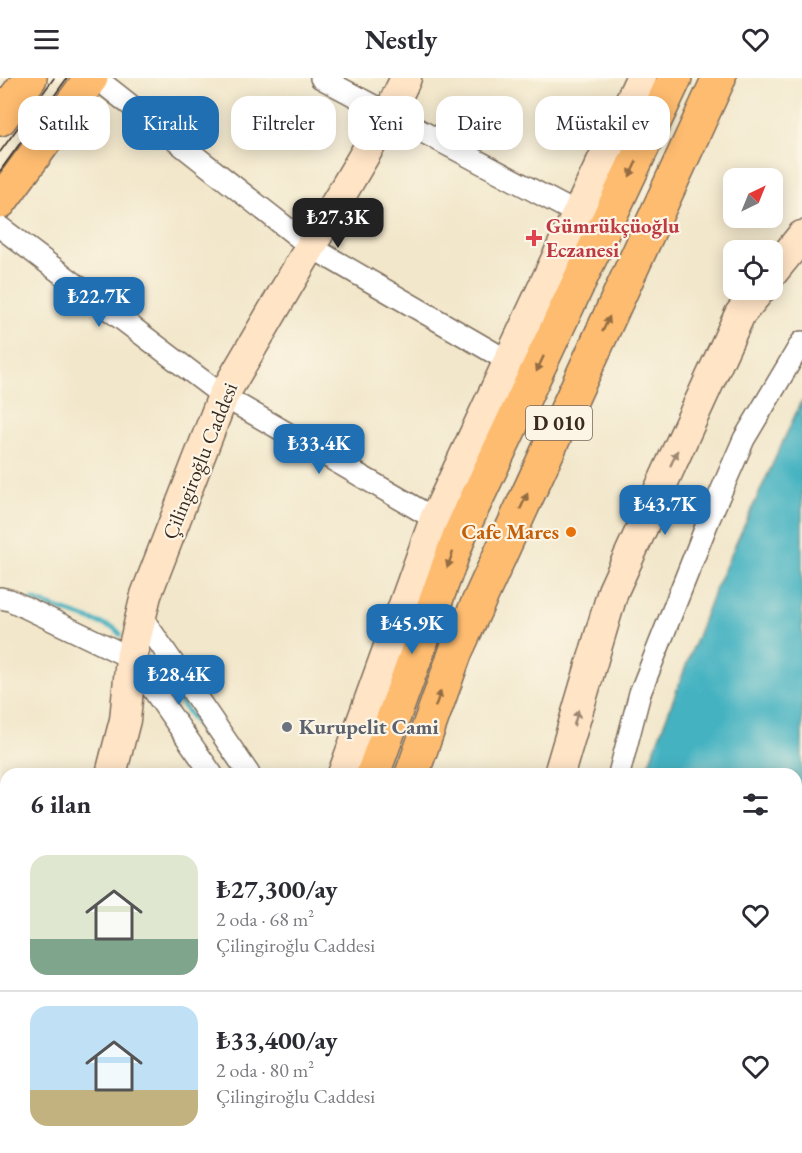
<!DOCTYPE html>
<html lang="tr">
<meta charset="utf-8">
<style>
:root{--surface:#fff;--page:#f2f2f3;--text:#2b2b33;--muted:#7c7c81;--line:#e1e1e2;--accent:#1f6fb2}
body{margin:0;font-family:"EB Garamond",serif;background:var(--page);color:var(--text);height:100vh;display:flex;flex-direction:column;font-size:22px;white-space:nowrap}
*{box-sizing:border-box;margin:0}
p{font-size:20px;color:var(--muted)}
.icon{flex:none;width:33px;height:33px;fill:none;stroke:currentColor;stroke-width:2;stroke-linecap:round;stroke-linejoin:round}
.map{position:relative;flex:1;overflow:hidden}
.sheet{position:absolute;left:0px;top:690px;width:802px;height:386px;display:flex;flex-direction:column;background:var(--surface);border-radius:18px 18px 0 0;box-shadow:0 3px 15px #0003}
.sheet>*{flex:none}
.top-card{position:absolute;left:18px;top:18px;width:766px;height:54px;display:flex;gap:12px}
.needle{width:39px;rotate:43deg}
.fabs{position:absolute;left:723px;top:90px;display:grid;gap:12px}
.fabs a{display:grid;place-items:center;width:60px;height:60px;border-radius:12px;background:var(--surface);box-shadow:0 3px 15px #0003;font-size:30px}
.price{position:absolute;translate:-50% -51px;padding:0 14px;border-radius:12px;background:var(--accent);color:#fff;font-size:20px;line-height:39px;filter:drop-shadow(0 2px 3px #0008)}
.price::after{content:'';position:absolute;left:50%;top:36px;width:18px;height:14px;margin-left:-9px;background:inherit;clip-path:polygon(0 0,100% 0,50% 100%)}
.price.on{background:#222;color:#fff}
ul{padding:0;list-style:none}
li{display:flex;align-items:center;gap:18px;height:150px;padding:0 30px}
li+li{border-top:2px solid var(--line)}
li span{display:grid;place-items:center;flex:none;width:168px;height:120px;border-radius:18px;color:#555}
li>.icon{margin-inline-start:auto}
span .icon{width:72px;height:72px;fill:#fffc;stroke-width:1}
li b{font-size:26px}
h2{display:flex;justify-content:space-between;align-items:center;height:72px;padding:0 30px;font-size:26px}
.chip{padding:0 21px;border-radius:18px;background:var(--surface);box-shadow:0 3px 15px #0003;font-size:21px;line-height:54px}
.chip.on{background:var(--accent);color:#fff}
header{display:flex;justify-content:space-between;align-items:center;height:78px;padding:0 30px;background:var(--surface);font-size:27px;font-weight:700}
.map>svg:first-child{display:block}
.water{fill:#45b2c1;stroke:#406e70;stroke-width:1.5}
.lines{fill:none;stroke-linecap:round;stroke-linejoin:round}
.stream{stroke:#45b2c1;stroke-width:5}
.street-casing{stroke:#7b6c5b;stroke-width:24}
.secondary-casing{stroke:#7b6c5b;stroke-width:33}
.primary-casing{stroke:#7b6c5b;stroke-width:36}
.highway-casing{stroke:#7b6c5b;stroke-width:36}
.street{stroke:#fff;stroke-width:21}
.secondary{stroke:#ffe4c6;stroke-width:30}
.primary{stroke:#febc70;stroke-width:33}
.highway{stroke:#febc70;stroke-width:33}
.tram{stroke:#3b2a1e;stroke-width:1.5}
.oneway{fill:#936c43}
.oneway2{fill:#9d8772}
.health-dot{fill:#e0444e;stroke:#fcf5e5;stroke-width:2}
.food-dot{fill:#e8710a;stroke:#fcf5e5;stroke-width:2}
.worship-dot{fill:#6b7280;stroke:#fcf5e5;stroke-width:2}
.labels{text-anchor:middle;stroke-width:4.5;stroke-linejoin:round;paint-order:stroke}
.shield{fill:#fcf5e5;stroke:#75675a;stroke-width:1.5}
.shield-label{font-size:20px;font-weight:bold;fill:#3b2a1e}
.health-label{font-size:21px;font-weight:bold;fill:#be3a42;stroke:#fcf5e5;text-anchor:start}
.street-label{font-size:21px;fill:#3b2a1e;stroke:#fcf5e5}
.food-label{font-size:21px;font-weight:bold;fill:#c56008;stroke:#fcf5e5;text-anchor:end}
.worship-label{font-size:21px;font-weight:bold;fill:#5b616d;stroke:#fcf5e5;text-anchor:start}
</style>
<header><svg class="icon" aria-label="menu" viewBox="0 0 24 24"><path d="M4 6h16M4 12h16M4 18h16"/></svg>Nestly<svg class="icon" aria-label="heart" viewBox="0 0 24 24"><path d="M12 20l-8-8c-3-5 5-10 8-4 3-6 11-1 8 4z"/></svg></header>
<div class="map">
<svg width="802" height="1075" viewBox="0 0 802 1075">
<rect width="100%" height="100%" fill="#fcf5e5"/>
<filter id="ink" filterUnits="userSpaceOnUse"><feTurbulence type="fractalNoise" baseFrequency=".0167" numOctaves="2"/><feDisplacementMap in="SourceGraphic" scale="12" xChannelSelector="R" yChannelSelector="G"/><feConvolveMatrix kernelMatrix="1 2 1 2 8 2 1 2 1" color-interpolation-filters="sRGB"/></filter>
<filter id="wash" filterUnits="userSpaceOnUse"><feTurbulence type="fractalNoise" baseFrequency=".008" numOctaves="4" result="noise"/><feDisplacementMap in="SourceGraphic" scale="24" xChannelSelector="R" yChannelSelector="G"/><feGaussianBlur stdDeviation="1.35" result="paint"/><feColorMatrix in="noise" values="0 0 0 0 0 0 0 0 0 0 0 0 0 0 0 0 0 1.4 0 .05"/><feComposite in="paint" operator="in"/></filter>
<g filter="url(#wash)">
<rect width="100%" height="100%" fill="#f2e7cb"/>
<path class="water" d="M802,322v753h-244l-6,-5h244v-374h-151l70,-185z"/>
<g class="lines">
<path class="stream" d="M33,522l81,28 6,6
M147,580l88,116"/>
</g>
</g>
<g filter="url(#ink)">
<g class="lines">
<g class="street-casing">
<path id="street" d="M96,0l215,169 197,114
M321,0l255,135
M0,149l223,169 212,123
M0,520l10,2 121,58 81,116
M141,538l108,158
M619,696l21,-81 69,-174 35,-80 58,-97
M0,883l6,2
M509,1075l1,-5"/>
</g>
<g class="secondary-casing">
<path id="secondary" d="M772,195l30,-37
M111,696l14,-54 6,-62 15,-63 77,-199 166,-283 17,-35
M343,696l92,-255 206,-441
M559,696l54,-183 127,-277 20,-24
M26,1075v-5
M235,1075l2,-5
M448,1075l2,-5"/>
</g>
<g class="primary-casing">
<path id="primary" d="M0,41l30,-41
M0,124l91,-124"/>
</g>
<g class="highway-casing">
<path id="highway" d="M373,696l87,-240 215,-456
M412,696l44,-123 263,-573
M268,1075l1,-5
M311,1075l2,-5"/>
</g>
<use href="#street" class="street"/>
<use href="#secondary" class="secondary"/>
<use href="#primary" class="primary"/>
<use href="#highway" class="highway"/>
<path class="tram" d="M0,74l54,-74
M0,93l67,-93"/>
</g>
<defs><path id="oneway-solid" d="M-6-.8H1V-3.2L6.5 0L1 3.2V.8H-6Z" transform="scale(1.5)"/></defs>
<g class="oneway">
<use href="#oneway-solid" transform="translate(633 91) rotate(115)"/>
<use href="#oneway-solid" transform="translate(606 246) rotate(-65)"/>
<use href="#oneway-solid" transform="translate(540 286) rotate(115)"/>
<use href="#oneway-solid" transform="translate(524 423) rotate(-65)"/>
<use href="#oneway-solid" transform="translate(450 482) rotate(110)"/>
<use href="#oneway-solid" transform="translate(438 621) rotate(-70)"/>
</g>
<g class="oneway2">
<use href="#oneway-solid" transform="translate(674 380) rotate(-65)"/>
<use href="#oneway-solid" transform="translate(576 640) rotate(-74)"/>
</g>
</g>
<path class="health-dot" d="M531 151h6v6h6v6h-6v6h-6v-6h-6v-6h6z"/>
<circle class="food-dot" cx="571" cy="454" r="6"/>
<circle class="worship-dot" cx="287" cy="649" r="6"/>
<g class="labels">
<rect class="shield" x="526" y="328" width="66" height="34" rx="4.5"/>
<g class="shield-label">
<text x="559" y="352">D 010</text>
</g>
<g class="health-label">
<text x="546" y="155">Gümrükçüoğlu<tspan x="546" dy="24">Eczanesi</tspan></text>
</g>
<g class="street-label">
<text transform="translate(200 383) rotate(-68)" y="7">Çilingiroğlu Caddesi</text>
</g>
<g class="food-label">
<text x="559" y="461">Cafe Mares</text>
</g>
<g class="worship-label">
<text x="299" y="656">Kurupelit Cami</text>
</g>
</g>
</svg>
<div class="fabs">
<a><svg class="needle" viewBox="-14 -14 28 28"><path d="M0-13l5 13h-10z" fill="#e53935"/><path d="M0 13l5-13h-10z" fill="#7c7c81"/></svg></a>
<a><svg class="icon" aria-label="locate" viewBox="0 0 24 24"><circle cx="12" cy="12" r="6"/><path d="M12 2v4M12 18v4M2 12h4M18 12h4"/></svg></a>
</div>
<b class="price on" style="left:338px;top:171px">₺27.3K</b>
<b class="price" style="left:99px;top:250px">₺22.7K</b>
<b class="price" style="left:319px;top:397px">₺33.4K</b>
<b class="price" style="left:665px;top:458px">₺43.7K</b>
<b class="price" style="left:412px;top:577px">₺45.9K</b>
<b class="price" style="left:179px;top:628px">₺28.4K</b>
<div class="top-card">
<a class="chip">Satılık</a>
<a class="chip on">Kiralık</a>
<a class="chip">Filtreler</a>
<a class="chip">Yeni</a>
<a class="chip">Daire</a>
<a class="chip">Müstakil ev</a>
</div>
<section class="sheet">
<h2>6 ilan<svg class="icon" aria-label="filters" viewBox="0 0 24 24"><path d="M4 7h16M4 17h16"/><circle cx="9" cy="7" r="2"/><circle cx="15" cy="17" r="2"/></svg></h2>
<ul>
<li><span style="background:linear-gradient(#dfe7d0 70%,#7fa58c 0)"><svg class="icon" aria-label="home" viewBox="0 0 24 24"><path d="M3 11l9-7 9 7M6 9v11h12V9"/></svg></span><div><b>₺27,300/ay</b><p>2 oda · 68 m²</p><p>Çilingiroğlu Caddesi</p></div><svg class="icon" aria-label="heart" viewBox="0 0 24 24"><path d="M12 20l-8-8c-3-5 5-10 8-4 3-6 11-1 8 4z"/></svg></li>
<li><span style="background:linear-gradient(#bfe0f5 70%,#c2b280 0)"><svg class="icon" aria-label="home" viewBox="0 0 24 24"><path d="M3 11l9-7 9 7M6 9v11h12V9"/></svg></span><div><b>₺33,400/ay</b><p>2 oda · 80 m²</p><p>Çilingiroğlu Caddesi</p></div><svg class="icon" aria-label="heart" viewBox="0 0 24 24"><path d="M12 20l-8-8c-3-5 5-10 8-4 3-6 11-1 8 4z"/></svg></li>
</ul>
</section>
</div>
